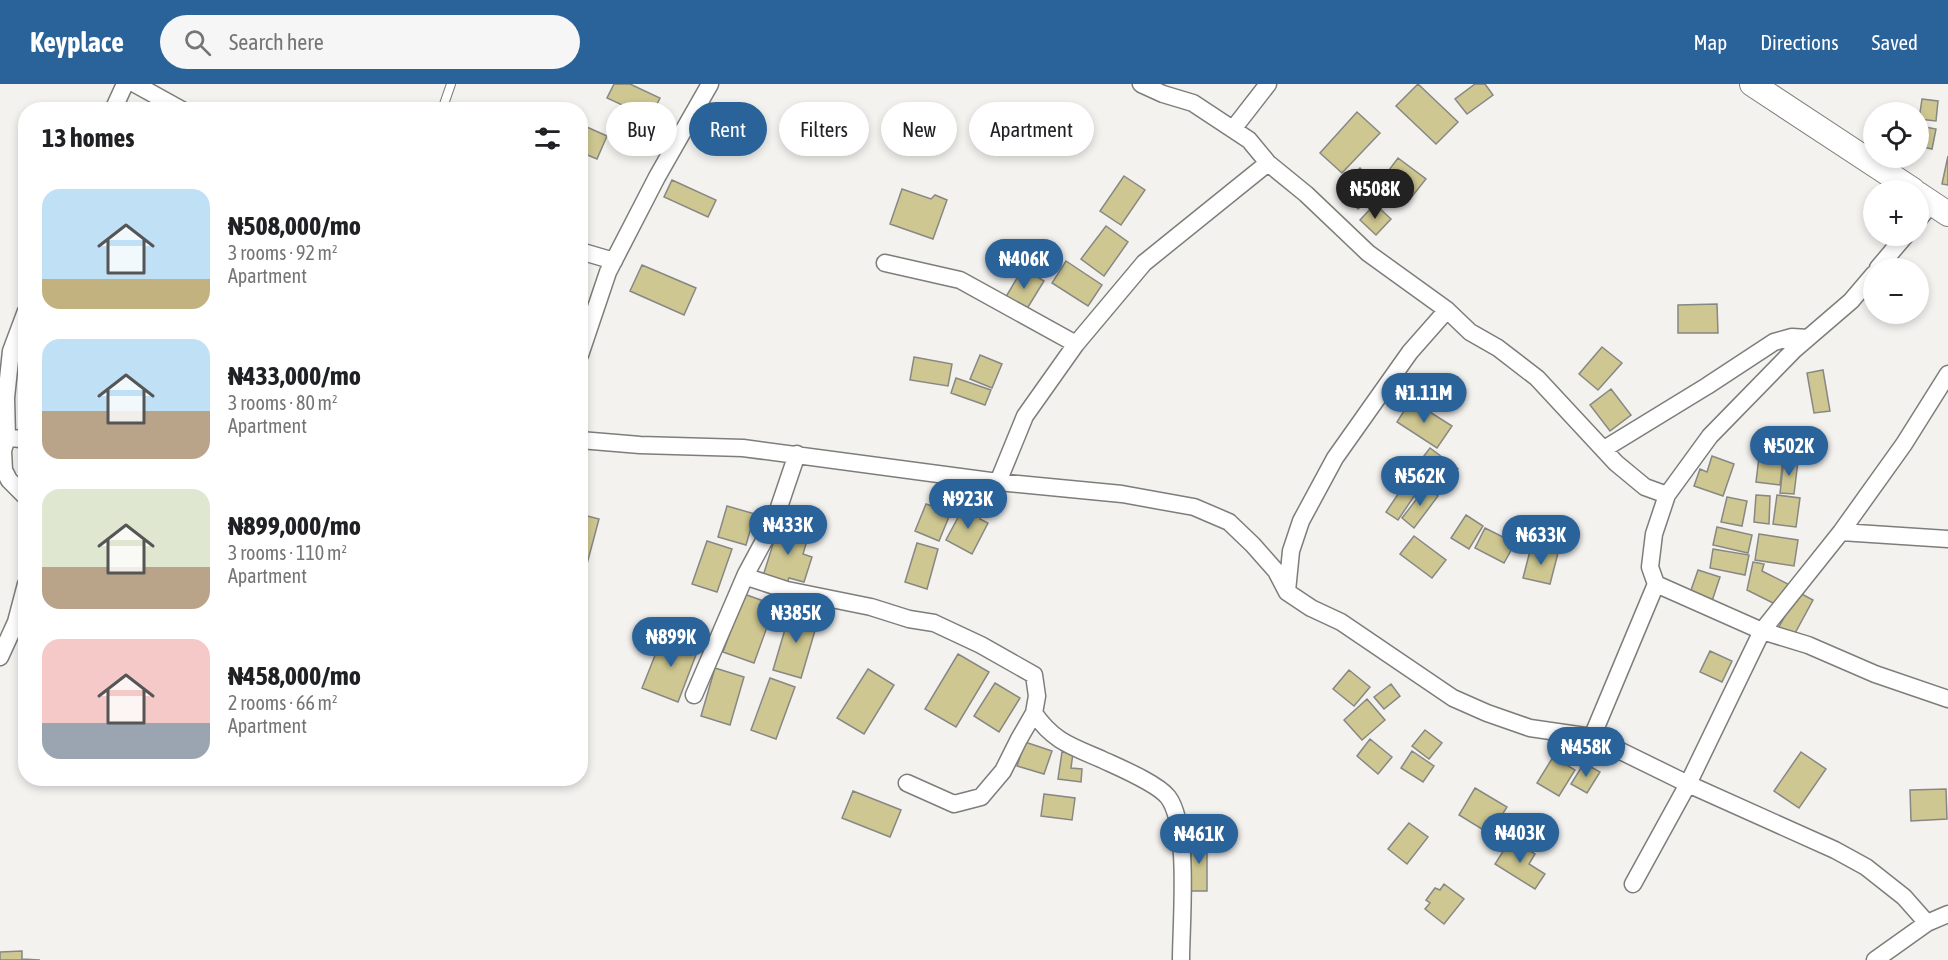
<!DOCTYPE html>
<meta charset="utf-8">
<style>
:root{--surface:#fff;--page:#f6f6f6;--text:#202124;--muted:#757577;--accent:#2a629a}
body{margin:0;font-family:"Asap Condensed",sans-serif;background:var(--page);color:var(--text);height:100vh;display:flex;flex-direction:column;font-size:22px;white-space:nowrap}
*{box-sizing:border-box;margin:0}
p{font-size:20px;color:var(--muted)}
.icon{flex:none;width:33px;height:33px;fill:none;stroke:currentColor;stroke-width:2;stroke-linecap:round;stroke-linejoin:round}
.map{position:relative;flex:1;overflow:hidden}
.sheet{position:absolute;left:18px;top:18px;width:570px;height:684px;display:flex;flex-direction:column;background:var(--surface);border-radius:24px;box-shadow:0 3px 9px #0003}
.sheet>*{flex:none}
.guide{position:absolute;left:606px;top:18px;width:570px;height:54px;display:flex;gap:12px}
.tools{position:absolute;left:1863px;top:18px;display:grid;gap:12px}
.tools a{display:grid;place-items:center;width:66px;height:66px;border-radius:50%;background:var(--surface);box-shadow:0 3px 9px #0003;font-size:30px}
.price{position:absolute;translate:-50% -51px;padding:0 14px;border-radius:21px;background:var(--accent);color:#fff;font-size:20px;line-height:39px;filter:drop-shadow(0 2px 3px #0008)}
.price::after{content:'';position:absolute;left:50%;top:36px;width:18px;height:14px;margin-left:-9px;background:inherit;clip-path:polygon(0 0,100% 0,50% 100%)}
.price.on{background:#222;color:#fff}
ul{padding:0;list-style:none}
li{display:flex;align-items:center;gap:18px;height:150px;padding:0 24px}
li span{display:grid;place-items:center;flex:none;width:168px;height:120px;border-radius:18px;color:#555}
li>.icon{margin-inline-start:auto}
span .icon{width:72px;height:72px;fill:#fffc;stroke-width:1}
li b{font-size:26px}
h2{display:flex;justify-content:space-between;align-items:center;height:72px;padding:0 24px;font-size:26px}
.chip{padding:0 21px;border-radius:27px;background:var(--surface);box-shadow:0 3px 9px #0003;font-size:21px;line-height:54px}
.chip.on{background:var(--accent);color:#fff}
header{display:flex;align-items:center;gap:36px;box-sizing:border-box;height:84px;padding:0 30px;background:var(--accent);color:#fff}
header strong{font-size:28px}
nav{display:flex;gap:33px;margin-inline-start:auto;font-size:21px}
.search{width:420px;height:54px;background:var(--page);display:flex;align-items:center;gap:15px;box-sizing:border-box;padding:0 21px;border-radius:33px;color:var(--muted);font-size:22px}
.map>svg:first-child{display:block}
.building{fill:#cec791;stroke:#878784;stroke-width:1.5}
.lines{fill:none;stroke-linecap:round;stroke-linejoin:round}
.service-casing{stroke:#7d7d7a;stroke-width:10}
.minor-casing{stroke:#7d7d7a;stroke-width:19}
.secondary-casing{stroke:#7d7d7a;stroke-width:26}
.service{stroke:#fff;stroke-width:8}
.minor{stroke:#fff;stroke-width:16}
.secondary{stroke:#fff;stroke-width:24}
</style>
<header>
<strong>Keyplace</strong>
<div class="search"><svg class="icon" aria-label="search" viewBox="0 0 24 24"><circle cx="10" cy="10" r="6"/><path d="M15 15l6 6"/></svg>Search here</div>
<nav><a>Map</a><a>Directions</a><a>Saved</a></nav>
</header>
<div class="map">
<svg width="1948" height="876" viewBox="0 0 1948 876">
<rect width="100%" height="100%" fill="#f3f2ef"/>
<path class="building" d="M614,0h16l30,14 -10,20 -43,-20z
M1418,0l40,38 -22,22 -40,-38z
M1475,0h10l8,11 -26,19 -12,-15z
M1922,15l16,2 -2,20 -17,-2z
M1357,28l23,21 -38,40 -22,-20z
M580,40l27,12 -10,23 -17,-7z
M1920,42l16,3 -4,20 -14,-3z
M1948,72v29l-6,-1z
M1398,74l28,21 -16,20 -27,-21z
M1360,84l20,22 -22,19 -20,-22z
M1124,92l21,14 -24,35 -21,-14z
M672,96l44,20 -8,17 -44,-20z
M902,105l29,10 4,-4 12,5 -14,39 -43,-15z
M1375,120l16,15 -15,16 -16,-15z
M1106,142l22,16 -24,34 -23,-17z
M1066,177l36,24 -14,21 -36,-23z
M642,181l54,23 -12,27 -54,-24z
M1023,184l21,13 -19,31 -21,-12z
M1717,220l1,29h-40v-28z
M1602,263l20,16 -24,27 -19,-16z
M980,271l22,9 -10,24 -22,-9z
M914,273l38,7 -4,22 -38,-6z
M1823,286l7,41 -16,2 -7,-40z
M956,294l35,12 -6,15 -34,-12z
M1611,305l20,26 -21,16 -20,-26z
M1411,316l41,26 -15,22 -40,-26z
M1430,364l28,21 -17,22 -27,-22z
M1712,372l22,8 -11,32 -29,-10 6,-17 7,3z
M1759,373l24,2 -3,26 -24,-3z
M1784,375l14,2 -4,33 -14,-1z
M1413,388l12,8 -27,40 -12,-8z
M1426,403l12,9 -24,32 -12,-10z
M1756,411l14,1 -1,28 -15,-2z
M1777,411l23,3 -4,29 -23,-3z
M1727,413l20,4 -5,25 -21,-4z
M935,416l18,7 -14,34 -24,-10 11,-27 6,2z
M727,422l28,8 -9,31 -28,-8z
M972,423l11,6 -3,6 8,4 -16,31 -26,-14 16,-30 7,3z
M580,430l19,5 -15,56h-4z
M1466,431l17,11 -14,23 -18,-11z
M779,441l30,9 -6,20 9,3 -8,25 -15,-4 -2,5 -24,-7z
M1717,443l35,8 -4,18 -35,-8z
M1485,444l30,15 -11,20 -29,-15z
M1759,450l39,6 -4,26 -39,-6z
M1414,452l32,24 -14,18 -32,-24z
M707,457l25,8 -15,43 -25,-8z
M917,459l21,6 -11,40 -22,-7z
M1531,463l27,6 -8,31 -27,-6z
M1713,465l36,6 -4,20 -35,-7z
M1753,478l11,2 -2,7 26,13 -11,21 -30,-15z
M1698,486l22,7 -8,24 -22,-8z
M1798,508l15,8 -19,35 -15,-8z
M744,510l31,11 -21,58 -31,-11z
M791,525l28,8 -18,61 -28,-8z
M664,549l35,14 -21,55 -36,-14z
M1710,567l22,10 -10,21 -22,-10z
M958,570l31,18 -33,55 -31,-18z
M715,584l29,9 -14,48 -29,-9z
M868,585l26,16 -30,49 -27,-16z
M1349,586l21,17 -16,19 -21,-17z
M770,594l25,9 -19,52 -25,-9z
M995,599l25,15 -21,34 -25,-16z
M1391,600l9,12 -16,13 -10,-12z
M1367,615l18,21 -23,20 -18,-20z
M1425,646l17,13 -13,16 -17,-13z
M1370,655l22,18 -14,17 -21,-18z
M1025,658l27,9 -8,23 -27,-8z
M1412,667l22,15 -11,16 -22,-14z
M1062,668l11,1 -2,15 11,1 -1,13 -23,-3z
M1801,668l25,17 -27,39 -25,-17z
M1553,673l22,13 -16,26 -22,-13z
M1584,679l16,9 -13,21 -16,-9z
M1475,704l32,19 -17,27 -31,-19z
M1946,705l1,30 -36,2 -1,-31z
M853,707l48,19 -11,27 -48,-19z
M1044,710l31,4 -3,22 -31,-4z
M1409,739l19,14 -21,27 -19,-15z
M1191,755h16v52h-16z
M1511,755l24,15 -6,10 16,10 -10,15 -40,-25z
M1444,800l20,15 -20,25 -19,-15 5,-6 -4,-3 9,-12 5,2z
M22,867v8l18,1h-40v-8z"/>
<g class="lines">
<g class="service-casing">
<path id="service" d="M442,26l9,-26"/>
</g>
<g class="minor-casing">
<path id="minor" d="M135,0l47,26
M1141,0l22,10 30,9 56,37 19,23 38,31 62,59 79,57 23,22 28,16 39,30 79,85 29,24 22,8
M113,26l12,-26
M1233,45l35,-45
M1918,136l14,-17
M580,167l34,10
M885,179l75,17 116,64
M1878,184l27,-32
M26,227l-15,40 -5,47 1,39 -4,14 1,19 5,10 17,17
M580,271l28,-83 49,-95 53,-93
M7,353l19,3
M580,356l60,5 103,3 255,34 124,12 72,13 35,15 24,23 23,26 11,21 24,16 30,14 112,76 34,15 43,15 62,9 96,47 147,66 31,17 38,30 23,26
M1604,365l103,-63 67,-44 18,-5 16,1
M998,398l27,-66 51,-72 68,-81 124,-100
M1841,448l107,7
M746,490l7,5 34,11 84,17 38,12 25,4 47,22 53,30 3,21 -3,17c19,28 37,33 67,46 17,8 56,24 67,38 22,29 13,125 13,163
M1656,500l106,47 46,14 67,29 73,25
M1287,507l4,-40 10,-30 34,-63 75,-106 37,-42
M0,573l16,-35 10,-38
M694,611l52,-121 28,-52 23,-68
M1592,653l64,-153 -6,-17 4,-33 13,-39 43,-59 84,-86 57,-49 23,-27
M907,699l47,21 27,-7 22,-26 16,-32 15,-26
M1633,800l55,-100 74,-153 79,-99 63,-88 44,-70
M1875,876l52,-37 21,-9"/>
</g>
<g class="secondary-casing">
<path id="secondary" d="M1752,0l161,106
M1918,110l30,20"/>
</g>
<use href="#service" class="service"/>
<use href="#minor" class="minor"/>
<use href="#secondary" class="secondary"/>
</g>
</svg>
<div class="tools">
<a><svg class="icon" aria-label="locate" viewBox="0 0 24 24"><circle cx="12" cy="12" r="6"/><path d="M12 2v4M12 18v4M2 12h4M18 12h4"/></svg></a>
<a>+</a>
<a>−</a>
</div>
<b class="price on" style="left:1375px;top:136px">₦508K</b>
<b class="price" style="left:1024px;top:206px">₦406K</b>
<b class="price" style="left:1424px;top:340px">₦1.11M</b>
<b class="price" style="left:1789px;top:393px">₦502K</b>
<b class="price" style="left:1420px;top:423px">₦562K</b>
<b class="price" style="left:968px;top:446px">₦923K</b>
<b class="price" style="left:788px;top:472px">₦433K</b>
<b class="price" style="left:1541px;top:482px">₦633K</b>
<b class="price" style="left:796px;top:560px">₦385K</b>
<b class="price" style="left:671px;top:584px">₦899K</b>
<b class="price" style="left:1586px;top:694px">₦458K</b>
<b class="price" style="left:1520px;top:780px">₦403K</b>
<b class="price" style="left:1199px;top:781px">₦461K</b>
<div class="guide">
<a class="chip">Buy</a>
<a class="chip on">Rent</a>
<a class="chip">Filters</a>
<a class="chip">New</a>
<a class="chip">Apartment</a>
</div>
<section class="sheet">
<h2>13 homes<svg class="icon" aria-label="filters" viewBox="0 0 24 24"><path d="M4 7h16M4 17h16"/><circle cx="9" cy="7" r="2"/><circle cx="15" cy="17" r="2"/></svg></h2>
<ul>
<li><span style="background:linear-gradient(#bfe0f5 75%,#c2b280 0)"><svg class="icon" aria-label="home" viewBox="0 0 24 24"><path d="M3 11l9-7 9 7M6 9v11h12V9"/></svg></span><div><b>₦508,000/mo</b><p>3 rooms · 92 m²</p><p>Apartment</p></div></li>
<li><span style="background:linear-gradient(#bfe0f5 60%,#b9a48a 0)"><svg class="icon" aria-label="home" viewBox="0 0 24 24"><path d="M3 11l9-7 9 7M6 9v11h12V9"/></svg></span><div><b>₦433,000/mo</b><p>3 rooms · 80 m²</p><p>Apartment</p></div></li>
<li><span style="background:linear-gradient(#dfe7d0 65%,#b9a48a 0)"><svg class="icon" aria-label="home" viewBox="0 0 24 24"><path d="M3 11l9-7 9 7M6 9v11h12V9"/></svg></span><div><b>₦899,000/mo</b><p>3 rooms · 110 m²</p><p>Apartment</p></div></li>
<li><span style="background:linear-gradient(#f6c9c9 70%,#9aa5b1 0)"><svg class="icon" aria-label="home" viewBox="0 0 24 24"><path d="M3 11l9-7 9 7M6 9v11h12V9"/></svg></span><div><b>₦458,000/mo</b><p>2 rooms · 66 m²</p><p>Apartment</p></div></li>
</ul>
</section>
</div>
